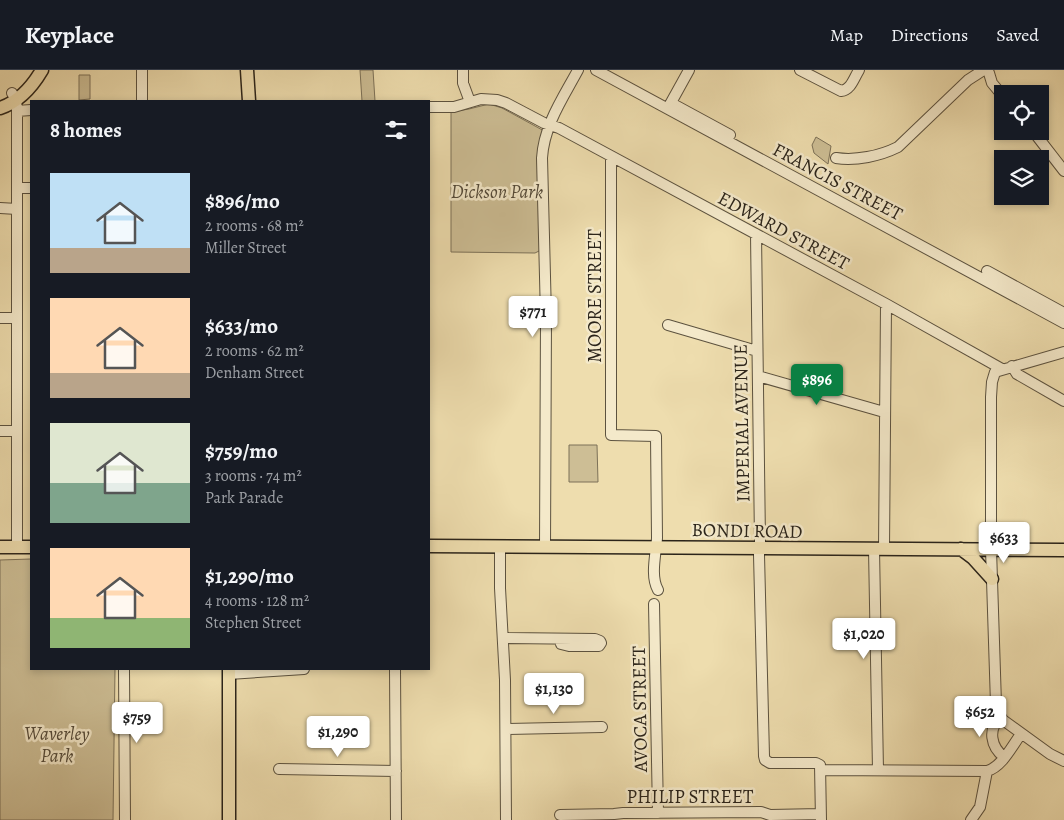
<!DOCTYPE html>
<meta charset="utf-8">
<style>
:root{--surface:#171b24;--page:#20242c;--text:#f1f3f6;--muted:#9ea1a6;--line:#363941;--accent:#0b8043}
body{margin:0;font-family:Alegreya,serif;background:var(--page);color:var(--text);height:100vh;display:flex;flex-direction:column;font-size:19px;white-space:nowrap}
*{box-sizing:border-box;margin:0}
p{font-size:16px;color:var(--muted)}
.icon{flex:none;width:28px;height:28px;fill:none;stroke:currentColor;stroke-width:2;stroke-linecap:round;stroke-linejoin:round}
.map{position:relative;flex:1;overflow:hidden}
.details{position:absolute;left:30px;top:30px;width:400px;height:570px;display:flex;flex-direction:column;background:var(--surface);border-radius:0px;box-shadow:0 2px 8px #0003}
.details>*{flex:none}
.controls{position:absolute;left:994px;top:15px;display:grid;gap:10px}
.controls a{display:grid;place-items:center;width:55px;height:55px;border-radius:0px;background:var(--surface);box-shadow:0 2px 8px #0003;font-size:25px}
.price{position:absolute;translate:-50% -42px;padding:0 11px;border-radius:5px;background:#fff;color:#222;font-size:16px;line-height:32px;filter:drop-shadow(0 1px 2px #0008)}
.price::after{content:'';position:absolute;left:50%;top:30px;width:15px;height:11px;margin-left:-8px;background:inherit;clip-path:polygon(0 0,100% 0,50% 100%)}
.price.current{background:var(--accent);color:#fff}
ul{padding:0;list-style:none}
li{display:flex;align-items:center;gap:15px;height:125px;padding:0 20px}
li span{display:grid;place-items:center;flex:none;width:140px;height:100px;border-radius:0px;color:#555}
li>.icon{margin-inline-start:auto}
span .icon{width:60px;height:60px;fill:#fffc;stroke-width:1}
li b{font-size:21px}
h2{display:flex;justify-content:space-between;align-items:center;height:60px;padding:0 20px;font-size:21px}
header{display:flex;align-items:center;gap:30px;box-sizing:border-box;height:70px;padding:0 25px;background:var(--surface);border-bottom:1px solid var(--line)}
header strong{font-size:24px}
nav{display:flex;gap:28px;margin-inline-start:auto;font-size:18px}
.map>svg:first-child{display:block}
.green{fill:#cdbe95;stroke:#7c7158}
.lines{fill:none;stroke-linecap:round;stroke-linejoin:round}
.minor-casing{stroke:#5c523f;stroke-width:12}
.major-casing{stroke:#2b241a;stroke-width:15}
.minor{stroke:#f4e9ca;stroke-width:10}
.major{stroke:#eeddae;stroke-width:12}
.labels{text-anchor:middle;stroke-width:5;stroke-linejoin:round;paint-order:stroke}
.street-label{font-size:19px;fill:#2b241a;stroke:#f4e9ca}
.park-label{font-size:19px;font-style:italic;fill:#544a39;stroke:#f4e9ca}
</style>
<header>
<strong>Keyplace</strong>
<nav><a>Map</a><a>Directions</a><a>Saved</a></nav>
</header>
<div class="map">
<svg width="1064" height="750" viewBox="0 0 1064 750">
<rect width="100%" height="100%" fill="#eeddae"/>
<filter id="stains"><feTurbulence type="fractalNoise" baseFrequency=".004" numOctaves="4"/><feColorMatrix values="0 0 0 0 .2 0 0 0 0 .09 0 0 0 0 .02 0 0 0 .5 -.17"/></filter>
<radialGradient id="worn" r=".72"><stop offset=".6" stop-color="#630" stop-opacity="0"/><stop offset="1" stop-color="#630" stop-opacity=".3"/></radialGradient>
<path class="green" d="M360,0h13l2,31h-13z
M79,5h11v24l-11,1z
M489,34l13,4 44,24 -1,116 -10,5 -84,-1v-140l18,-3z
M816,67l15,9 -3,18 -14,-11 -2,-8z
M569,375h28l1,37h-29z
M31,489v110h84l-2,151h-113v-260z"/>
<g class="lines">
<g class="minor-casing">
<path id="minor" d="M463,0v13l7,19
M596,0l468,253
M800,0l41,21c10,-1 13,-13 18,-21
M989,3l3,10 10,12
M12,23l4,7 1,11v436
M142,31v-31
M671,33l59,32
M429,37h25l27,-8 16,1 9,3 38,20 15,5 327,176 116,65
M668,38l21,-38
M17,41l14,-1
M1033,61l31,40
M611,87v278l45,1 1,102c-1,16 -7,38 1,52
M836,88c20,3 44,-2 62,-11l70,-67 14,-9
M17,118h14
M0,138l17,1
M756,164l4,308 -1,13 5,201 1,4 5,3h46l4,2 1,55
M987,201l77,42
M0,248h17
M668,255l89,26
M1064,282l-69,20 -3,10 -1,15v152l5,155 3,10 4,6 47,34 14,7
M1012,296l5,8 47,27
M758,306l126,36
M0,361h17
M500,476v42l5,92 1,140
M545,477l1,-231 -4,-158c2,-33 21,-60 36,-88
M874,479l4,221
M884,479l2,-245
M654,534l4,209
M503,568l92,1 5,2 1,2 -2,3h-30l-8,-2 -1,-4
M124,599l1,151
M395,599l1,151
M229,604l75,-5
M1001,647c-14,12 -10,30 3,40
M506,659l96,-2
M279,699l117,2
M821,700l166,1c15,-4 25,-25 34,-37
M560,745l54,-1 9,-1 138,-1 9,3 51,-1
M971,750l9,-13 7,-36"/>
</g>
<g class="major-casing">
<path id="major" d="M247,0l2,31
M0,38c19,-6 32,-21 42,-38
M429,476l635,4
M0,477h31
M961,479l12,9 19,21
M229,599v151"/>
</g>
<use href="#minor" class="minor"/>
<use href="#major" class="major"/>
</g>
<g class="labels">
<g class="street-label">
<text transform="translate(838 111) rotate(28)" y="7">FRANCIS STREET</text>
<text transform="translate(784 160) rotate(28)" y="7">EDWARD STREET</text>
<text transform="translate(594 226) rotate(-90)" y="7">MOORE STREET</text>
<text transform="translate(741 353) rotate(-91)" y="7">IMPERIAL AVENUE</text>
<text transform="translate(747 460) rotate(1)" y="7">BONDI ROAD</text>
<text transform="translate(639 639) rotate(-91)" y="7">AVOCA STREET</text>
<text x="690" y="733">PHILIP STREET</text>
</g>
<g class="park-label">
<text x="497" y="128">Dickson Park</text>
<text x="57" y="670">Waverley<tspan x="57" dy="22">Park</tspan></text>
</g>
</g>
<rect width="100%" height="100%" filter="url(#stains)"/>
<rect width="100%" height="100%" fill="url(#worn)"/>
</svg>
<div class="controls">
<a><svg class="icon" aria-label="locate" viewBox="0 0 24 24"><circle cx="12" cy="12" r="6"/><path d="M12 2v4M12 18v4M2 12h4M18 12h4"/></svg></a>
<a><svg class="icon" aria-label="layers" viewBox="0 0 24 24"><path d="M12 4l9 5-9 5-9-5zM3 14l9 5 9-5"/></svg></a>
</div>
<b class="price" style="left:533px;top:268px">$771</b>
<b class="price current" style="left:817px;top:336px">$896</b>
<b class="price" style="left:1004px;top:494px">$633</b>
<b class="price" style="left:864px;top:590px">$1,020</b>
<b class="price" style="left:554px;top:645px">$1,130</b>
<b class="price" style="left:980px;top:668px">$652</b>
<b class="price" style="left:137px;top:674px">$759</b>
<b class="price" style="left:338px;top:688px">$1,290</b>
<section class="details">
<h2>8 homes<svg class="icon" aria-label="filters" viewBox="0 0 24 24"><path d="M4 7h16M4 17h16"/><circle cx="9" cy="7" r="2"/><circle cx="15" cy="17" r="2"/></svg></h2>
<ul>
<li><span style="background:linear-gradient(#bfe0f5 75%,#b9a48a 0)"><svg class="icon" aria-label="home" viewBox="0 0 24 24"><path d="M3 11l9-7 9 7M6 9v11h12V9"/></svg></span><div><b>$896/mo</b><p>2 rooms · 68 m²</p><p>Miller Street</p></div></li>
<li><span style="background:linear-gradient(#ffd9b3 75%,#b9a48a 0)"><svg class="icon" aria-label="home" viewBox="0 0 24 24"><path d="M3 11l9-7 9 7M6 9v11h12V9"/></svg></span><div><b>$633/mo</b><p>2 rooms · 62 m²</p><p>Denham Street</p></div></li>
<li><span style="background:linear-gradient(#dfe7d0 60%,#7fa58c 0)"><svg class="icon" aria-label="home" viewBox="0 0 24 24"><path d="M3 11l9-7 9 7M6 9v11h12V9"/></svg></span><div><b>$759/mo</b><p>3 rooms · 74 m²</p><p>Park Parade</p></div></li>
<li><span style="background:linear-gradient(#ffd9b3 70%,#8fb573 0)"><svg class="icon" aria-label="home" viewBox="0 0 24 24"><path d="M3 11l9-7 9 7M6 9v11h12V9"/></svg></span><div><b>$1,290/mo</b><p>4 rooms · 128 m²</p><p>Stephen Street</p></div></li>
</ul>
</section>
</div>
